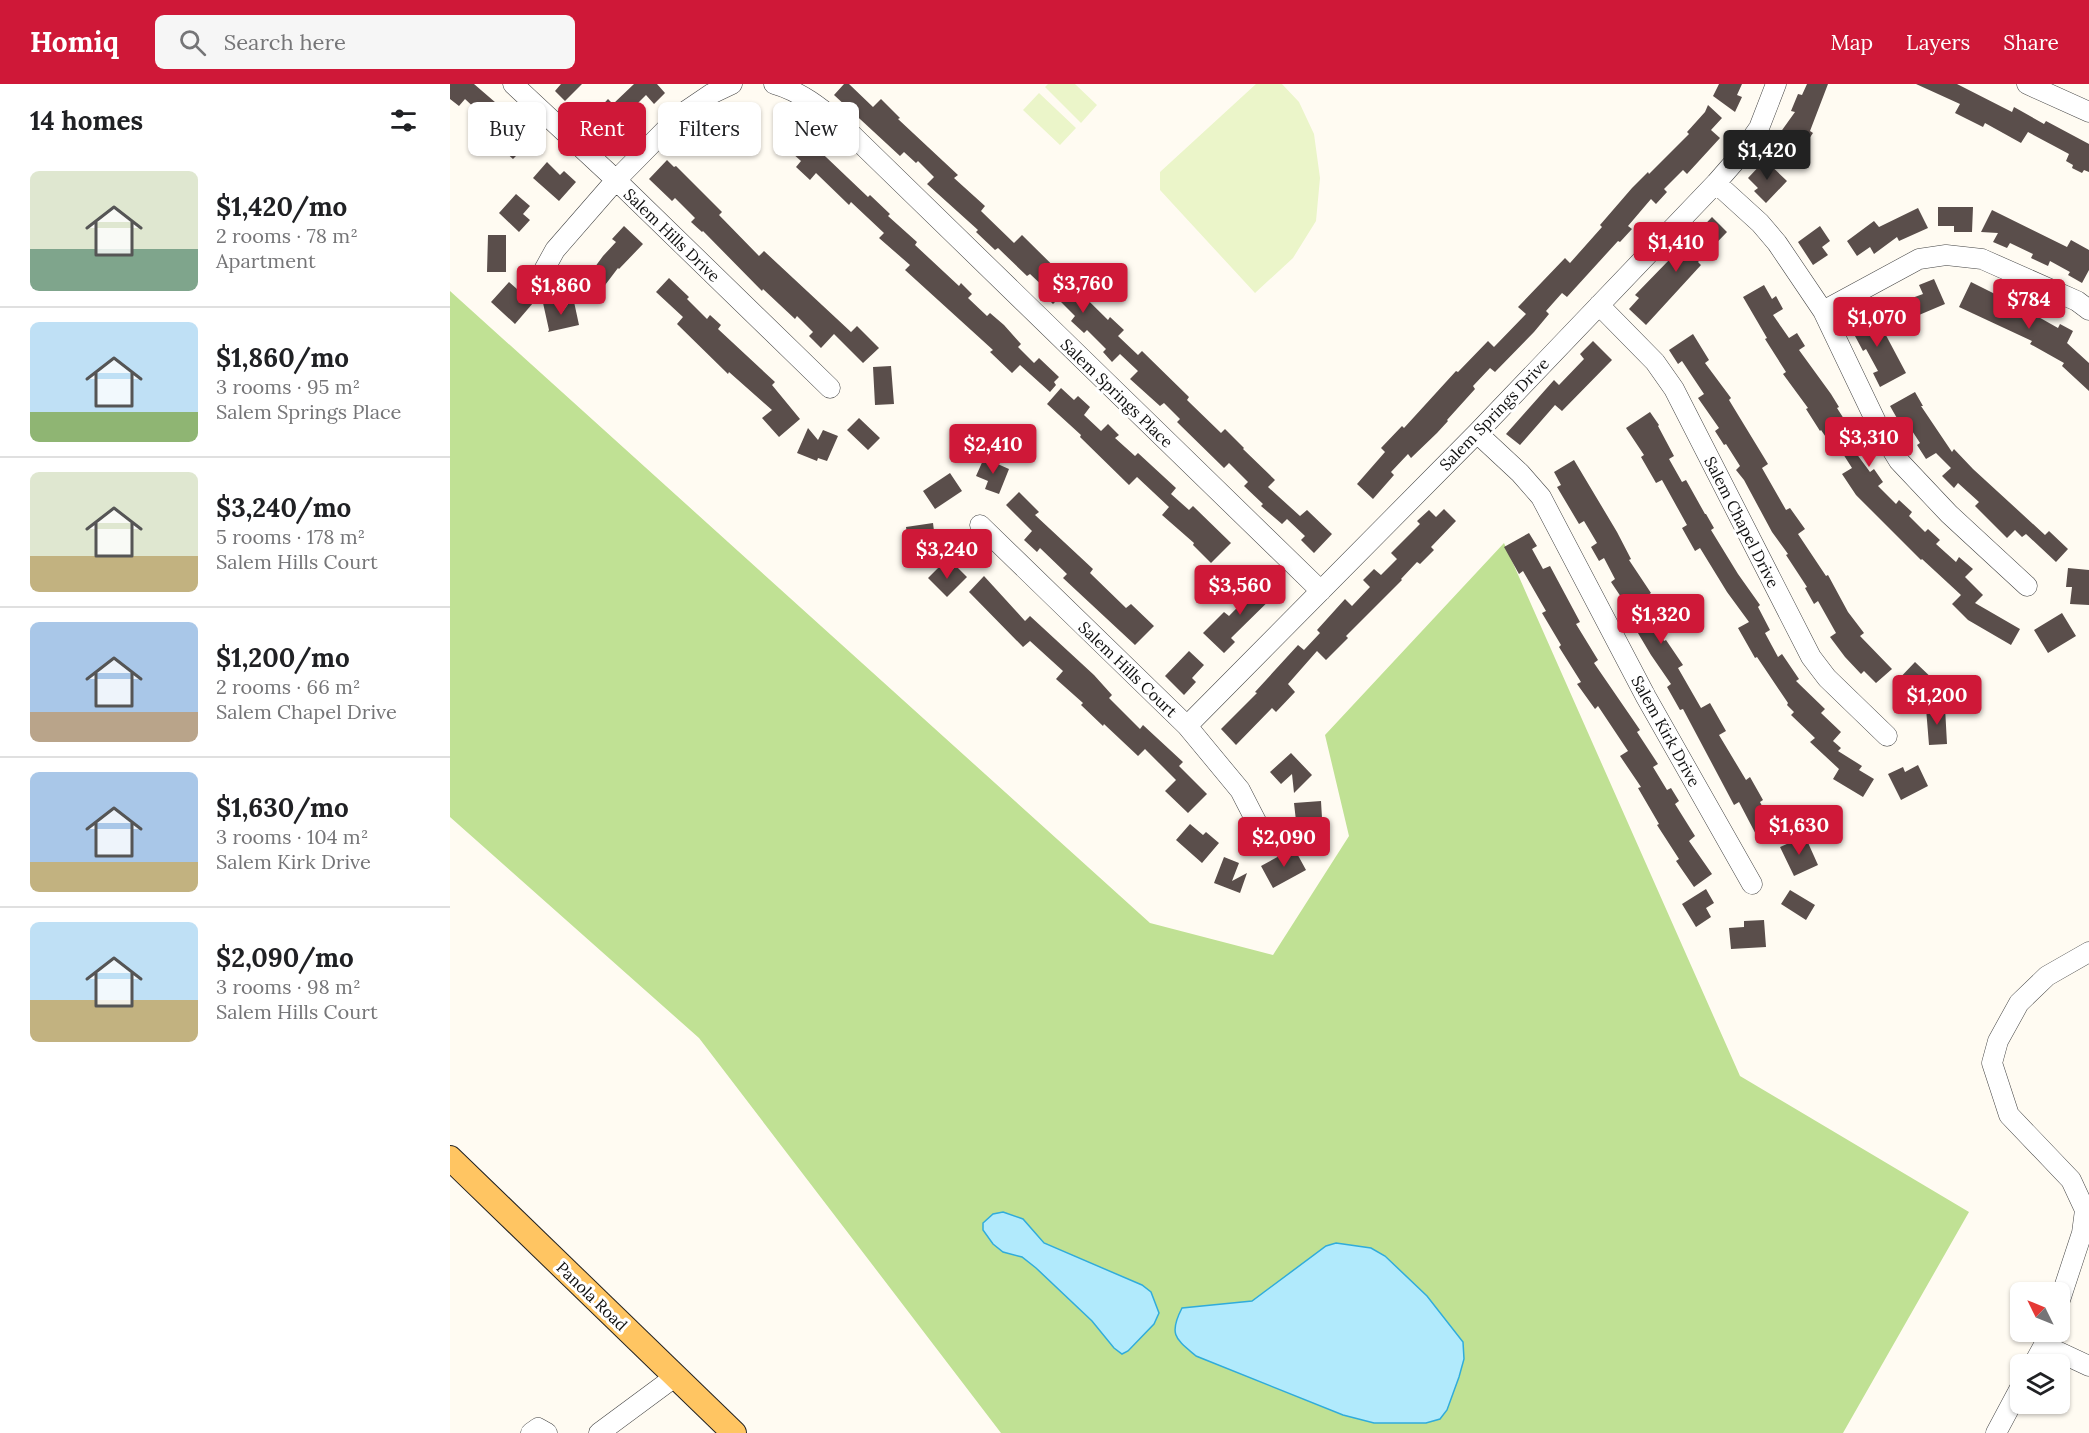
<!DOCTYPE html>
<meta charset="utf-8">
<style>
:root{--surface:#fff;--page:#f6f6f6;--text:#202124;--muted:#757577;--line:#e0e0e0;--accent:#cf1838}
body{margin:0;font-family:Lora,serif;background:var(--page);color:var(--text);height:100vh;display:flex;flex-direction:column;font-size:22px;white-space:nowrap}
*{box-sizing:border-box;margin:0}
p{font-size:20px;color:var(--muted)}
.icon{flex:none;width:33px;height:33px;fill:none;stroke:currentColor;stroke-width:2;stroke-linecap:round;stroke-linejoin:round}
.map{position:relative;flex:1;overflow:hidden}
.sheet{display:flex;flex-direction:column;background:var(--surface);width:450px}
.sheet>*{flex:none}
.banner{position:absolute;left:18px;top:18px;width:570px;height:54px;display:flex;gap:12px}
.needle{width:39px;rotate:313deg}
.tools{position:absolute;left:1560px;top:1198px;display:grid;gap:12px}
.tools a{display:grid;place-items:center;width:60px;height:60px;border-radius:9px;background:var(--surface);box-shadow:0 2px 4px #0004;font-size:30px}
.price{position:absolute;translate:-50% -51px;padding:0 14px;border-radius:6px;background:var(--accent);color:#fff;font-size:20px;line-height:39px;filter:drop-shadow(0 2px 3px #0008)}
.price::after{content:'';position:absolute;left:50%;top:36px;width:18px;height:14px;margin-left:-9px;background:inherit;clip-path:polygon(0 0,100% 0,50% 100%)}
.price.active{background:#222;color:#fff}
ul{padding:0;list-style:none}
li{display:flex;align-items:center;gap:18px;height:150px;padding:0 30px}
li+li{border-top:2px solid var(--line)}
li span{display:grid;place-items:center;flex:none;width:168px;height:120px;border-radius:9px;color:#555}
li>.icon{margin-inline-start:auto}
span .icon{width:72px;height:72px;fill:#fffc;stroke-width:1}
li b{font-size:26px}
h2{display:flex;justify-content:space-between;align-items:center;height:72px;padding:0 30px;font-size:26px}
.tag{padding:0 21px;border-radius:9px;background:var(--surface);box-shadow:0 2px 4px #0004;font-size:21px;line-height:54px}
.tag.active{background:var(--accent);color:#fff}
header{display:flex;align-items:center;gap:36px;box-sizing:border-box;height:84px;padding:0 30px;background:var(--accent);color:#fff}
header strong{font-size:28px}
nav{display:flex;gap:33px;margin-inline-start:auto;font-size:21px}
.search{width:420px;height:54px;background:var(--page);display:flex;align-items:center;gap:15px;box-sizing:border-box;padding:0 21px;border-radius:9px;color:var(--muted);font-size:22px}
main{display:flex;flex:1;min-height:0}
.map>svg:first-child{display:block}
.forest{fill:#c0e194}
.pitch{fill:#ebf5c9}
.water{fill:#b1eafc;stroke:#30acdb;stroke-width:1.5}
.building{fill:#5a4e4b}
.lines{fill:none;stroke-linecap:round;stroke-linejoin:round}
.minor-casing{stroke:#434343;stroke-width:21}
.major-casing{stroke:#212121;stroke-width:26}
.minor{stroke:#fff;stroke-width:20}
.major{stroke:#ffc562;stroke-width:24}
.labels{text-anchor:middle;stroke-width:6;stroke-linejoin:round;paint-order:stroke}
.street-label{font-size:16px;fill:#101010;stroke:#fff}
</style>
<header>
<strong>Homiq</strong>
<div class="search"><svg class="icon" aria-label="search" viewBox="0 0 24 24"><circle cx="10" cy="10" r="6"/><path d="M15 15l6 6"/></svg>Search here</div>
<nav><a>Map</a><a>Layers</a><a>Share</a></nav>
</header>
<main>
<section class="sheet">
<h2>14 homes<svg class="icon" aria-label="filters" viewBox="0 0 24 24"><path d="M4 7h16M4 17h16"/><circle cx="9" cy="7" r="2"/><circle cx="15" cy="17" r="2"/></svg></h2>
<ul>
<li><span style="background:linear-gradient(#dfe7d0 65%,#7fa58c 0)"><svg class="icon" aria-label="home" viewBox="0 0 24 24"><path d="M3 11l9-7 9 7M6 9v11h12V9"/></svg></span><div><b>$1,420/mo</b><p>2 rooms · 78 m²</p><p>Apartment</p></div></li>
<li><span style="background:linear-gradient(#bfe0f5 75%,#8fb573 0)"><svg class="icon" aria-label="home" viewBox="0 0 24 24"><path d="M3 11l9-7 9 7M6 9v11h12V9"/></svg></span><div><b>$1,860/mo</b><p>3 rooms · 95 m²</p><p>Salem Springs Place</p></div></li>
<li><span style="background:linear-gradient(#dfe7d0 70%,#c2b280 0)"><svg class="icon" aria-label="home" viewBox="0 0 24 24"><path d="M3 11l9-7 9 7M6 9v11h12V9"/></svg></span><div><b>$3,240/mo</b><p>5 rooms · 178 m²</p><p>Salem Hills Court</p></div></li>
<li><span style="background:linear-gradient(#a9c7e8 75%,#b9a48a 0)"><svg class="icon" aria-label="home" viewBox="0 0 24 24"><path d="M3 11l9-7 9 7M6 9v11h12V9"/></svg></span><div><b>$1,200/mo</b><p>2 rooms · 66 m²</p><p>Salem Chapel Drive</p></div></li>
<li><span style="background:linear-gradient(#a9c7e8 75%,#c2b280 0)"><svg class="icon" aria-label="home" viewBox="0 0 24 24"><path d="M3 11l9-7 9 7M6 9v11h12V9"/></svg></span><div><b>$1,630/mo</b><p>3 rooms · 104 m²</p><p>Salem Kirk Drive</p></div></li>
<li><span style="background:linear-gradient(#bfe0f5 65%,#c2b280 0)"><svg class="icon" aria-label="home" viewBox="0 0 24 24"><path d="M3 11l9-7 9 7M6 9v11h12V9"/></svg></span><div><b>$2,090/mo</b><p>3 rooms · 98 m²</p><p>Salem Hills Court</p></div></li>
</ul>
</section>
<div class="map">
<svg width="1639" height="1349" viewBox="0 0 1639 1349">
<rect width="100%" height="100%" fill="#fffbf2"/>
<path class="forest" d="M0,207l700,632 123,32 76,-119 -24,-101 179,-192 236,533 229,136 -126,221h-842l-302,-395 -249,-221z"/>
<path class="pitch" d="M598,0h27l22,21 -16,18 -36,-36z
M806,0h26l17,18 15,32 6,44 -4,43 -23,37 -38,35 -95,-103v-18z
M589,9l37,35 -16,17 -37,-35z"/>
<path class="water" d="M553,1128l20,7 21,24 98,42 9,7 8,21 -5,11 -26,27 -6,3 -8,-6 -22,-27 -56,-53 -14,-11 -19,-5 -10,-8 -10,-14v-7l10,-9z
M886,1159l35,5 14,8 42,40 36,46 1,17 -5,18 -12,33 -7,9 -14,4h-52l-31,-8 -147,-59c-20,-17 -28,-21 -14,-48l70,-7 74,-55z"/>
<path class="building" d="M0,0h24l29,25 -1,2 30,29 -19,19 -24,-22 8,-8 -32,-30 -6,7 -9,-7z
M111,0h21l-17,17 -10,-10z
M184,0h23l8,9 -11,11 -8,-9 -21,21 8,7 -18,19 -13,-12 4,-4 -12,-12 14,-15 5,5z
M394,0h5l24,23 8,-8 19,19 -2,1 60,56 -4,3 31,28 -4,5 33,32 8,-8 86,85 2,-3 14,13 -6,6 20,19 4,-4 47,46 -2,3 34,33 4,-4 19,19 -1,1 32,31 -7,7 32,29 7,-6 25,24 -18,19 -13,-13 4,-4 -18,-17 -5,5 -21,-18 2,-2 -19,-18 4,-4 -19,-19 -5,5 -47,-46 3,-3 -16,-16 -4,3 -30,-27 8,-8 -18,-17 -8,8 -9,-10 3,-3 -19,-19 -3,3 -13,-12 4,-5 -17,-17 -5,5 -11,-11 4,-4 -16,-15 -3,2 -29,-28 -3,2 -19,-18 2,-2 -51,-46 7,-7 -16,-16 -2,2 -12,-11 -4,4 -66,-61z
M1269,0h23l-5,11 5,2 -7,15 -22,-16z
M1357,0h21l-18,47 3,2 -16,23 -22,-16 20,-28 -4,-1 7,-17 4,1z
M1466,0h41l55,28 2,-5 30,17 2,-3 43,23v28l-5,-2 -2,3 -10,-5 1,-3 -7,-4 3,-7 -41,-22 -7,11 -36,-20 -2,4 -28,-14 5,-9z
M1258,21l14,13 -11,12 9,8 -33,36 -4,-4 -19,19 3,3 -11,12 -5,-5 -23,27 4,3 -12,13 -2,-1 -51,56 -5,-4 -16,18 3,3 -15,18 -39,40 -5,-4 -17,18 2,3 -28,31 1,1 -11,12 -26,25 -3,-4 -17,18 3,3 -21,24 -16,-15 28,-32 -4,-4 21,-22 2,2 52,-57 2,1 30,-31 6,6 32,-33 -8,-7 47,-49 5,5 32,-36 -2,-2 32,-37 16,-16 1,2 40,-40 -2,-2 18,-20z
M291,24l16,15 -23,22 -15,-15z
M355,53l63,60 2,-2 20,19 -2,2 29,26 -2,3 44,41 2,-3 11,11 -4,4 19,18 3,-3 14,12 17,19 -3,3 16,16 5,-5 20,19 -5,5 2,3 -6,7 -30,-27 -8,8 -22,-21 3,-2 -88,-80 5,-5 -31,-27 5,-5 -33,-31 -2,3 -33,-32 -6,7 -14,-13 5,-6 -9,-8z
M217,76l7,7 2,-1 46,46 -3,3 40,41 5,-5 87,81 6,-6 22,22 -16,15 -29,-29 -13,14 -12,-12 4,-4 -16,-16 -2,3 -32,-30 -1,2 -59,-60 -1,1 -11,-10 4,-4 -20,-20 -3,3 -23,-22z
M1315,76l22,21 -21,22 -12,-12 4,-3 -10,-10z
M97,78l13,13 4,-4 12,11 -17,19 -26,-23z
M66,110l14,12 -7,8 7,6 -11,12 -20,-19z
M1488,123h35l-1,25h-18v-6h-16z
M1468,124l10,20 -29,13 -2,-4 -23,17 -4,-7 -13,9 -10,-15 27,-20 5,6z
M1542,126l75,37 4,-7 18,10v20l-7,13 -14,-8 2,-3 -20,-11 -2,5 -17,-8 2,-4 -23,-11 -3,5 -14,-6 5,-9 -17,-1z
M1262,133l15,15 -29,30 3,3 -55,60 -17,-16 10,-11 -4,-3 35,-36 4,4 19,-19 -3,-4z
M174,142l19,18 -24,25 -1,-1 -25,33 -15,-11 25,-34 13,-14 -4,-3z
M1370,142l10,15 -8,6 6,8 -15,10 -15,-23z
M38,151h18v37h-19z
M219,194l20,19 -2,2 20,20 3,-4 11,10 -3,4 57,53 -3,3 28,34 -21,18 -17,-19 10,-8 -43,-38 -1,2 -51,-50 6,-7 -27,-25z
M1484,195l11,25 -26,11 -7,-17 11,-4 -4,-9z
M59,198l24,21 -18,21 -24,-22z
M1521,198l26,13 -3,5 23,11 2,-5 16,8v1l23,13 2,-4 13,7 -6,12 22,20v28l-27,-25 2,-3 -34,-19 2,-3 -73,-34z
M1314,201l8,14 4,-3 7,13 -10,6 16,23 8,-5 8,13 -6,4 32,44 8,13 -2,1 26,41 -7,4 14,19 4,-3 9,13 -5,4 18,18 3,-4 13,12 -3,4 16,16 3,-3 12,11 -4,4 20,18 3,-5 14,12 -8,8 18,18 -8,8 45,26 -9,16 -43,-25 -16,-16 9,-9 -39,-36 -1,1 -65,-65 -14,-21 10,-6 -14,-22 -4,3 -13,-19 -1,1 -14,-22 2,-1 -25,-34 3,-2 -21,-33 2,-1 -24,-41z
M123,213l6,28 -31,7 1,-2 -6,-27 15,-3 3,14z
M1422,225l34,64 -26,14 -7,-14 5,-2 -12,-22 -3,2 -15,-28z
M1243,250l16,26 -4,3 26,35 -2,2 39,64 -6,4 24,42 4,-2 15,21 -7,5 28,42 2,-1 20,37 16,21 -4,3 32,33 -16,14 -12,-12 -3,3 -16,-17 -15,-20 6,-4 -18,-32 -4,3 -9,-16 2,-1 -21,-32 2,-1 -16,-22 -28,-52 -8,-10 4,-4 -14,-22 -2,1 -9,-14 4,-3 -21,-30 6,-4 -22,-33 -4,3 -9,-14z
M1143,257l19,19 -50,51 -7,-6 -35,40 -14,-11 48,-54 5,5 25,-26 -4,-5z
M441,282l3,38 -19,1 -2,-38z
M611,304l13,12 4,-4 12,11 -6,8 17,16 7,-7 11,11 -4,3 20,18 3,-3 38,35 -5,6 18,16 4,-4 38,37 -20,20 -18,-18 1,-2 -32,-28 7,-8 -32,-30 -8,8 -49,-48 1,-2 -34,-31z
M1465,308l8,14h-2l31,46 2,-3 19,20 72,66 4,-4 19,18 -12,13 -30,-28 -4,3 -7,-7 -8,8 -32,-32 4,-4 -21,-19 -4,5 -12,-12 9,-8 -15,-15 -10,6 -9,-14 3,-2 -17,-26 -5,3 -8,-14z
M1200,328l9,13 -1,1 16,30 -5,3 13,23 4,-2 19,34h1l8,14 -3,2 27,44 22,31 -2,2 12,23 -5,3 13,24 4,-3 17,25 -3,2 29,28 -4,4 20,19 -8,9 8,7 -3,3 24,15 -3,4 15,9 -11,18 -30,-18 6,-10 -29,-27 5,-4 -24,-23 3,-3 -7,-7 1,-2 -31,-46 -2,1 -17,-30 11,-6 -22,-30 -27,-44 -5,3 -13,-23 5,-3 -25,-45 -6,3 -15,-26 3,-2 -18,-27z
M409,334l21,20 -12,12 -21,-20z
M358,344l10,12 5,-10 15,6 -11,25 -9,-3 -1,3 -20,-8z
M534,374l25,11 -10,25 -14,-5 3,-8 -12,-5z
M1124,376l43,72 14,27 -2,1 22,33 -11,8 24,40 2,-1 17,25 -5,3 23,40 9,-5 16,28 -7,4 27,45 4,-3 13,23 -3,2 17,33 -16,9 -22,-42 -5,3 -51,-96 -3,1 -13,-23 4,-3 -20,-29 -22,-37 4,-3 -22,-33 4,-3 -11,-21 -5,3 -8,-14 6,-4 -13,-22 -5,3 -22,-37 4,-2 -7,-13z
M500,389l12,18 -27,18 -12,-18z
M569,408l20,20 -4,3 58,54 -3,4 36,35 5,-4 23,22 -19,19 -72,-67 4,-4 -27,-26 -3,4 -13,-12 8,-9 -26,-26z
M994,425l12,12 -25,26 3,3 -14,14 -3,-2 -16,17 1,1 -56,56 2,2 -22,22 -9,-9 -29,33 7,8 -19,20 -4,-4 -36,37 -15,-16 36,-36 -2,-1 43,-47 6,5 16,-17 -3,-3 28,-31 7,7 18,-19 -7,-7 11,-11 7,6 16,-16 -6,-6 29,-29 -3,-3 12,-11 7,7z
M483,439l4,32 -27,4 -4,-32z
M1079,449l8,13 -5,3 11,20 7,-3 30,56 -4,2 22,36 -4,3 46,67 -3,2 21,32 -5,3 14,23 4,-2 8,13 -4,3 20,32 -6,5 23,33 -18,13 -18,-26 3,-2 -22,-34 2,-1 -21,-36 3,-1 -21,-31 8,-5 -30,-45 -3,3 -18,-25 4,-2 -22,-35 2,-2 -19,-32 4,-2 -23,-40 -4,3 -15,-27z
M491,481l8,8 7,-7 11,11 -20,20 -19,-19z
M1618,484l21,2v35l-19,-1 2,-17h-6z
M534,492l41,45 5,-5 64,59 18,20 -3,3 31,31 3,-4 40,37 -4,4 28,28 -19,19 -23,-22 11,-11 -31,-31 -7,7 -34,-32 -1,2 -22,-21 2,-2 -27,-24 7,-8 -33,-30 -7,6 -54,-55z
M817,493l13,13 -49,48 4,4 -11,11 -21,-20 21,-21 5,4z
M1612,529l14,23 -28,17 -14,-23z
M739,567l15,14 -12,13 4,4 -12,13 -19,-19z
M1465,578l22,21 -16,17 -11,-10 -3,4 -12,-11z
M1495,623l2,37 -18,1 -3,-37z
M841,669l21,22 -18,18 -2,-19 -11,10 -11,-12z
M1468,681l10,21 -27,14 -13,-26 15,-7 2,5z
M871,717l2,34 -20,2 -2,-16h-5l-2,-18z
M740,740l13,11 3,-3 13,11 -17,20 -26,-23z
M1355,752l13,29 -24,11 -14,-29z
M844,764l12,22 -33,18 -12,-22z
M774,773l15,6 -7,18 15,-8 -7,20 -26,-10z
M1256,805l8,14 -8,5 5,9 -15,10 -14,-23z
M1340,806l25,15 -9,15 -25,-16z
M1314,836l2,27 -35,2 -2,-21 15,-1v-6z"/>
<g class="lines">
<g class="minor-casing">
<path id="minor" d="M63,0l103,96 214,208
M324,0c28,8 48,25 70,43l477,464
M1577,0l62,28
M1266,99l44,40 17,20 46,68 57,119 19,31 50,53 78,72
M94,186l11,-20 61,-70 64,-65 31,-21 21,-10
M1149,221l56,57 19,27 137,268 16,21 60,58
M1373,227l96,-52 27,-4 36,4 95,42 12,9
M1027,349l43,40 21,24 105,200 106,187
M530,441l207,201 53,64 19,37
M737,642l290,-293 239,-250 21,-24 22,-31 17,-44
M1610,1216l22,-67 3,-23 -14,-30 -62,-65 -17,-52 6,-22 21,-38 28,-27 42,-24
M1594,1261l45,21
M1583,1281l11,-20 5,-13
M81,1349l7,-5 9,5
M149,1349l77,-57
M1546,1349l24,-45"/>
</g>
<g class="major-casing">
<path id="major" d="M0,1074l284,275"/>
</g>
<use href="#minor" class="minor"/>
<use href="#major" class="major"/>
</g>
<g class="labels">
<g class="street-label">
<text transform="translate(222 151) rotate(44)" y="6">Salem Hills Drive</text>
<text transform="translate(667 309) rotate(44)" y="6">Salem Springs Place</text>
<text transform="translate(1044 330) rotate(-46)" y="6">Salem Springs Drive</text>
<text transform="translate(1292 438) rotate(63)" y="6">Salem Chapel Drive</text>
<text transform="translate(678 585) rotate(44)" y="6">Salem Hills Court</text>
<text transform="translate(1216 647) rotate(61)" y="6">Salem Kirk Drive</text>
<text transform="translate(142 1212) rotate(44)" y="6">Panola Road</text>
</g>
</g>
</svg>
<div class="tools">
<a><svg class="needle" viewBox="-14 -14 28 28"><path d="M0-13l5 13h-10z" fill="#e53935"/><path d="M0 13l5-13h-10z" fill="#757577"/></svg></a>
<a><svg class="icon" aria-label="layers" viewBox="0 0 24 24"><path d="M12 4l9 5-9 5-9-5zM3 14l9 5 9-5"/></svg></a>
</div>
<b class="price active" style="left:1317px;top:97px">$1,420</b>
<b class="price" style="left:1226px;top:189px">$1,410</b>
<b class="price" style="left:633px;top:230px">$3,760</b>
<b class="price" style="left:111px;top:232px">$1,860</b>
<b class="price" style="left:1579px;top:246px">$784</b>
<b class="price" style="left:1427px;top:264px">$1,070</b>
<b class="price" style="left:1419px;top:384px">$3,310</b>
<b class="price" style="left:543px;top:391px">$2,410</b>
<b class="price" style="left:497px;top:496px">$3,240</b>
<b class="price" style="left:790px;top:532px">$3,560</b>
<b class="price" style="left:1211px;top:561px">$1,320</b>
<b class="price" style="left:1487px;top:642px">$1,200</b>
<b class="price" style="left:1349px;top:772px">$1,630</b>
<b class="price" style="left:834px;top:784px">$2,090</b>
<div class="banner">
<a class="tag">Buy</a>
<a class="tag active">Rent</a>
<a class="tag">Filters</a>
<a class="tag">New</a>
</div>
</div>
</main>
